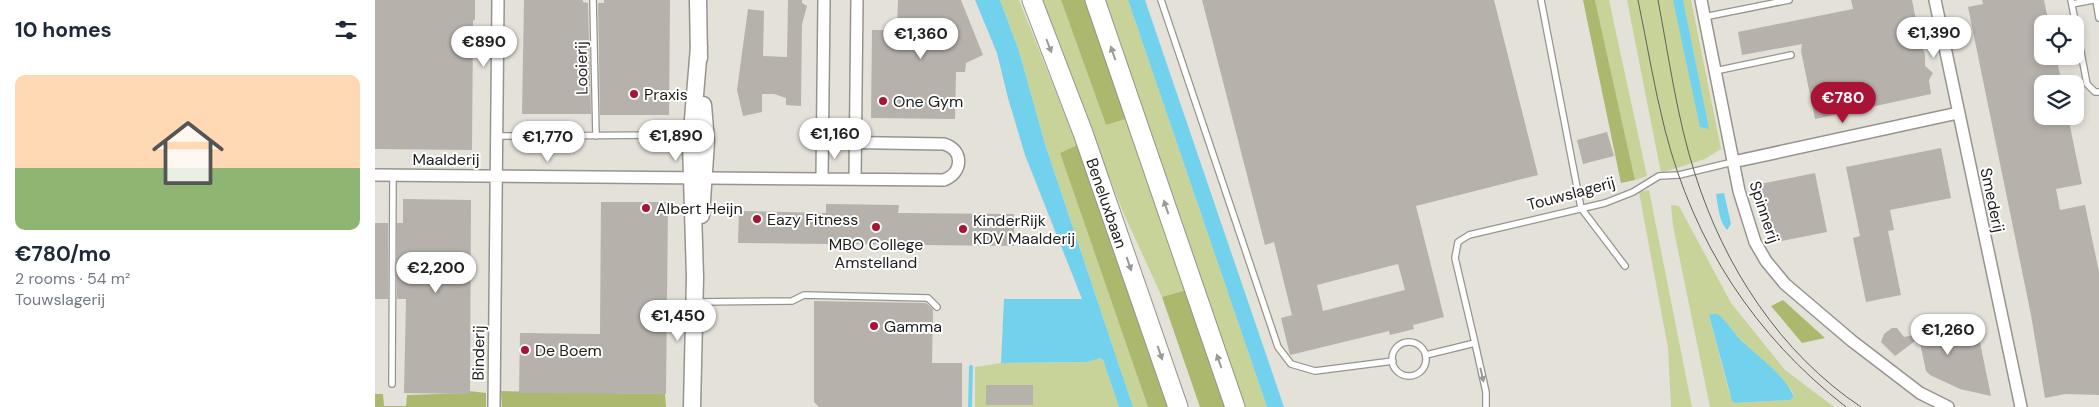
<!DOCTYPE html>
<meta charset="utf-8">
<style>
:root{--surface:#fff;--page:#f2f2f3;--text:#1f2937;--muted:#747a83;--line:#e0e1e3;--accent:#aa1336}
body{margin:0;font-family:"DM Sans",sans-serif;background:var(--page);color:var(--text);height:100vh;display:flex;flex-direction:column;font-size:19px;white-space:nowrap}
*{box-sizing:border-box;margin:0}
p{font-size:16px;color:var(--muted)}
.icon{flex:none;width:28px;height:28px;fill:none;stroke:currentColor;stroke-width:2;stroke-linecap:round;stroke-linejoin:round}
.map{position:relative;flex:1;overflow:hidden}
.panel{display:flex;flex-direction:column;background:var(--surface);width:375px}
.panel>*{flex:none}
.buttons{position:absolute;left:1659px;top:15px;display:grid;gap:10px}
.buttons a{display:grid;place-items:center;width:50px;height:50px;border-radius:10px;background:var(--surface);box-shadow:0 2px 8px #0003;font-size:25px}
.price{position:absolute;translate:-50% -42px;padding:0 11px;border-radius:18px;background:#fff;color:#222;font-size:16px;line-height:32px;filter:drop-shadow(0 1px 2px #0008)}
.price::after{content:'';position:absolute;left:50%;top:30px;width:15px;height:11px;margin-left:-8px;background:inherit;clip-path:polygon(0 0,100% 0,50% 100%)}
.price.active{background:var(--accent);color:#fff}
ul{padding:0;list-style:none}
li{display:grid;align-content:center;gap:10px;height:265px;padding:0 15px}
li+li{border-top:1px solid var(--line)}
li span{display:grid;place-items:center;height:155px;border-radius:10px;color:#555}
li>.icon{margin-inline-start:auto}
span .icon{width:90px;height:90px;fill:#fffc;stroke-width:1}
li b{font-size:21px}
h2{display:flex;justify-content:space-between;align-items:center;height:60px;padding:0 15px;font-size:21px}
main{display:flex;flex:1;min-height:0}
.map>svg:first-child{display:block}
.green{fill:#c8d39a;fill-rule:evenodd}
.forest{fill:#abb86d}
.water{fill:#72d2ee}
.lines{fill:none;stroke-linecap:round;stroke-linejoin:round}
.stream{stroke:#72d2ee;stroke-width:4}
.building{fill:#b6b1aa;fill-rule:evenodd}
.lane-casing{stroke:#97948d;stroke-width:8}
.street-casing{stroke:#97948d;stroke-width:14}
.secondary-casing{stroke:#97948d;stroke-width:19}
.primary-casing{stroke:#97948d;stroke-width:21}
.lane{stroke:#fff;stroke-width:5.5}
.street{stroke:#fff;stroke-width:11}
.secondary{stroke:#fff;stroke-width:16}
.primary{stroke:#fff;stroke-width:19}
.tram{stroke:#61605b;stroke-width:1}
.oneway{fill:#9a9a98}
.poi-dot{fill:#aa1336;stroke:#fff;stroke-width:2}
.labels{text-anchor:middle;stroke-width:4;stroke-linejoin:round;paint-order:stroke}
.street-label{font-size:16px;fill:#1e1e1b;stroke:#fff}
.poi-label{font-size:16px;fill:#1e1e1b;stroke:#fff;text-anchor:start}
</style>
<main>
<section class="panel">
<h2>10 homes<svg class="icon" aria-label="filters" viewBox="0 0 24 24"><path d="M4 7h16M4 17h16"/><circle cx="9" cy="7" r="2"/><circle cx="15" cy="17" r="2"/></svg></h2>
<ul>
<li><span style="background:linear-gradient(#ffd9b3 60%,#8fb573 0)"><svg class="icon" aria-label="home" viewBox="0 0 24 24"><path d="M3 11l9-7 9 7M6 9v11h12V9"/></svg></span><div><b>€780/mo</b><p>2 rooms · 54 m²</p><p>Touwslagerij</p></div></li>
</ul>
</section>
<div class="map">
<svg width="1724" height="407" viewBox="0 0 1724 407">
<rect width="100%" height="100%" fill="#e4e1d9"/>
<path class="green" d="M625,0h19l58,145 -17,8 88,254h-15l-88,-263 -26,-93z
M665,0h21l45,125 20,-6 60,171 -24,7 -39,-85z
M729,0h24l139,407h-24z
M1220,0h14l38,176 -12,4z
M1252,0h64l30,149 -16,10 -44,14z
M1274,190l43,217h-21l-3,-59 -29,-156z
M1296,205l8,1 52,97 54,67 49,37h-124l-37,-181zM1334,315l13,3 16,19 44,42 10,12 2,6 -4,3 -55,3 -6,-11z
M719,358h6l3,2 16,47h-144v-40l26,-4 86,-1z"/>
<path class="forest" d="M686,0h25l40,119 -20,6z
M1208,0h12l40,180 -14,3z
M702,145l2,6 89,256h-20l-88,-254z
M811,290l40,117h-26l-38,-110z
M1408,300l42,38 -23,5 -31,-37z
M94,391l17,2v14h-111v-13h8l1,12h22l1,-11 62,-2z
M126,391l164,3 1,13h-164z"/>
<path class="water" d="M600,0h25l19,51 26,93 88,263h-14l-16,-47 -3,-2 -13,4 -86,1 3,-64h78l-57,-144 -17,-57 -11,-45z
M753,0h17l139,407h-17z
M1298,0h10l26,129 -9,-2z
M1349,193l7,31 -4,6c-8,-8 -9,-25 -11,-36z
M1338,314c4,0 3,-1 7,2 7,6 12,14 18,21 16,17 48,38 56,60l-4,3 -55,3 -3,-2 -23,-86z"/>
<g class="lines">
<path class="stream" d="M595,407l1,-40"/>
</g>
<path class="building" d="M0,0h100v19l-2,2 -1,129 -97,-1z
M149,0h59v2l5,1 3,111h-69z
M229,0h66l-1,115h-69l-2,-112h6z
M413,0h14v3l5,3 -5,18 -1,82 -15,-1v-7l-12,-4h-12v18l-19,4 -6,-26 11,-81 16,2 -1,45 24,1z
M523,0h63l22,55 -17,8 -1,9h-9l-1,47 -84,-1 1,-88h25z
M827,0h292l44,175 -122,31 28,111 -31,8 1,4 -24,6 -1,-4 -99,24 -9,-37 11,-3 -18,-73 -9,3zM1023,264l7,26 -82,21 -6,-26z
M1476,0h61l9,45 4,9v12l8,7 -4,7 2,14 -116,25 -14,-68 1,-7 -60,11 -4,-23 115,-23z
M1607,0h62l5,24h-6v32h13l6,28h-19v32h25l6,30 8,38 -26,5 4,21 25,-5 14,67v123l-34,-1 -20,4 -14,-83 -63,-308 15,-3z
M1232,132l7,24 -31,8 -6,-24z
M1566,148l10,50 -61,12 4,20 -6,1 13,64 -35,7 -13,-64 7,-2 -14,-69z
M1440,173l12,59 -55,11 -12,-59z
M28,199l68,1 -1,194 -66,-1 2,-94h-9v-76h6z
M226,202h67l-2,192 -147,-1 1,-60 80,1z
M451,204l73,1 -1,8 116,1v32l-276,-3 1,-32 87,2z
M0,223h13v76h-13z
M439,301l112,2 7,6 -1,54h30v44h-143l-5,-5z
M1601,323l15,73 -31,-7 -30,-14 -4,-4 -7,-33 -24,18 -14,-14 3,-8 8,-6h5l7,9z
M611,385h47v20h-47z"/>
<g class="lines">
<g class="lane-casing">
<path id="lane" d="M218,0l3,136
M786,0l117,347 13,17 24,7 78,-10
M1166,0l40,208 44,58
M1696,0l16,84 8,8h4
M1721,0l3,18
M1697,4l21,-4
M1329,17l85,-17
M1340,71l76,-16
M121,136l180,-1 13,-7
M321,302l96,-1 12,-6 124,3 9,9
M1017 359a17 17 0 1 1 34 0a17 17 0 1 1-34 0Z
M1100,343l11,49v15
M1051,355l49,-12 -20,-85 3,-16 11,-7 136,-32 28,-11 26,-16 20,-1 54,-13
M17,384l1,-209"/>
</g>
<g class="street-casing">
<path id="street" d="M1326,0l38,191 16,51 11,19 19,23 67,57 68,52 28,14
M1560,0l86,407
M1358,162l225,-49
M0,175l569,5c19,-7 20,-30 0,-36l-122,-2
M447,178l2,-178
M480,179l2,-179
M119,407l4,-407"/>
</g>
<g class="secondary-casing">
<path id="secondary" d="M323,0l1,58
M326,215l5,-73 -3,-37
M317,407l3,-130 -4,-134 8,-96"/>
</g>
<g class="primary-casing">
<path id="primary" d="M657,0l51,133 95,274
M720,0l140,407"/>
</g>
<use href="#lane" class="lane"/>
<use href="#street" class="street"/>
<use href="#secondary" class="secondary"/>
<use href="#primary" class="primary"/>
<path class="tram" d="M1263,0c9,43 16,87 27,130 29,113 89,205 181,277
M1283,0c11,58 19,118 37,174 29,92 85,179 166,233"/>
</g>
<defs><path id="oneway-solid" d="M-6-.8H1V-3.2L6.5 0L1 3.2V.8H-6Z" transform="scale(1.25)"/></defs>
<g class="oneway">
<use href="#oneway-solid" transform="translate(674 46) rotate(69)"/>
<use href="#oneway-solid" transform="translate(738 53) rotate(-109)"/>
<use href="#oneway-solid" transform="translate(791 207) rotate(-109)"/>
<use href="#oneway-solid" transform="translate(754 264) rotate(71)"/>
<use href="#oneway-solid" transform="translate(785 353) rotate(71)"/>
<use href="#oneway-solid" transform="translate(844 361) rotate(-109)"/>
<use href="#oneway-solid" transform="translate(1107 375) rotate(77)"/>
</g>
<g class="poi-dot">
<circle cx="259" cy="94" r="5"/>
<circle cx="508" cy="101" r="5"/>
<circle cx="271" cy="208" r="5"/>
<circle cx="382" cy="219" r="5"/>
<circle cx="501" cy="227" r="5"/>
<circle cx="588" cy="229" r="5"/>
<circle cx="499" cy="326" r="5"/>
<circle cx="150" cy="350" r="5"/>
</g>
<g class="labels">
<g class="street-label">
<text transform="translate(206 68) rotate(-91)" y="6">Looierij</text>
<text x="71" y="165">Maalderij</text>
<text transform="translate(1196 193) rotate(-15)" y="6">Touwslagerij</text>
<text transform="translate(1618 200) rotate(78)" y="6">Smederij</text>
<text transform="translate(732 203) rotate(71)" y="6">Beneluxbaan</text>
<text transform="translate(1390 212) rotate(72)" y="6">Spinnerij</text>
<text transform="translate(103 353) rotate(-89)" y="6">Binderij</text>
</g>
<g class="poi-label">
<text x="269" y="100">Praxis</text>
<text x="518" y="107">One Gym</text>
<text x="281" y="214">Albert Heijn</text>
<text x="392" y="225">Eazy Fitness</text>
<text x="598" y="226">KinderRijk<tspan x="598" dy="18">KDV Maalderij</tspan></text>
<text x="501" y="250" text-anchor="middle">MBO College<tspan x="501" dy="18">Amstelland</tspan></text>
<text x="509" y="332">Gamma</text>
<text x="160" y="356">De Boem</text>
</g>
</g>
</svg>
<div class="buttons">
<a><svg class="icon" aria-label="locate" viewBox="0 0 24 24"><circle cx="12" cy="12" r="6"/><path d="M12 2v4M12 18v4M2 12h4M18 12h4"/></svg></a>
<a><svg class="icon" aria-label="layers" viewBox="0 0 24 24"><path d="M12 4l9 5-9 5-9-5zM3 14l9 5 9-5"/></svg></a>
</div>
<b class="price" style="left:1559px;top:59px">€1,390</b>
<b class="price" style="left:546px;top:60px">€1,360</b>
<b class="price" style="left:109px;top:68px">€890</b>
<b class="price active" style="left:1468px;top:124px">€780</b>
<b class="price" style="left:460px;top:160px">€1,160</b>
<b class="price" style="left:301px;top:162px">€1,890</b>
<b class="price" style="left:173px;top:163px">€1,770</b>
<b class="price" style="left:61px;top:294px">€2,200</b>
<b class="price" style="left:303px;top:342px">€1,450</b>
<b class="price" style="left:1573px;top:356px">€1,260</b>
</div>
</main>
